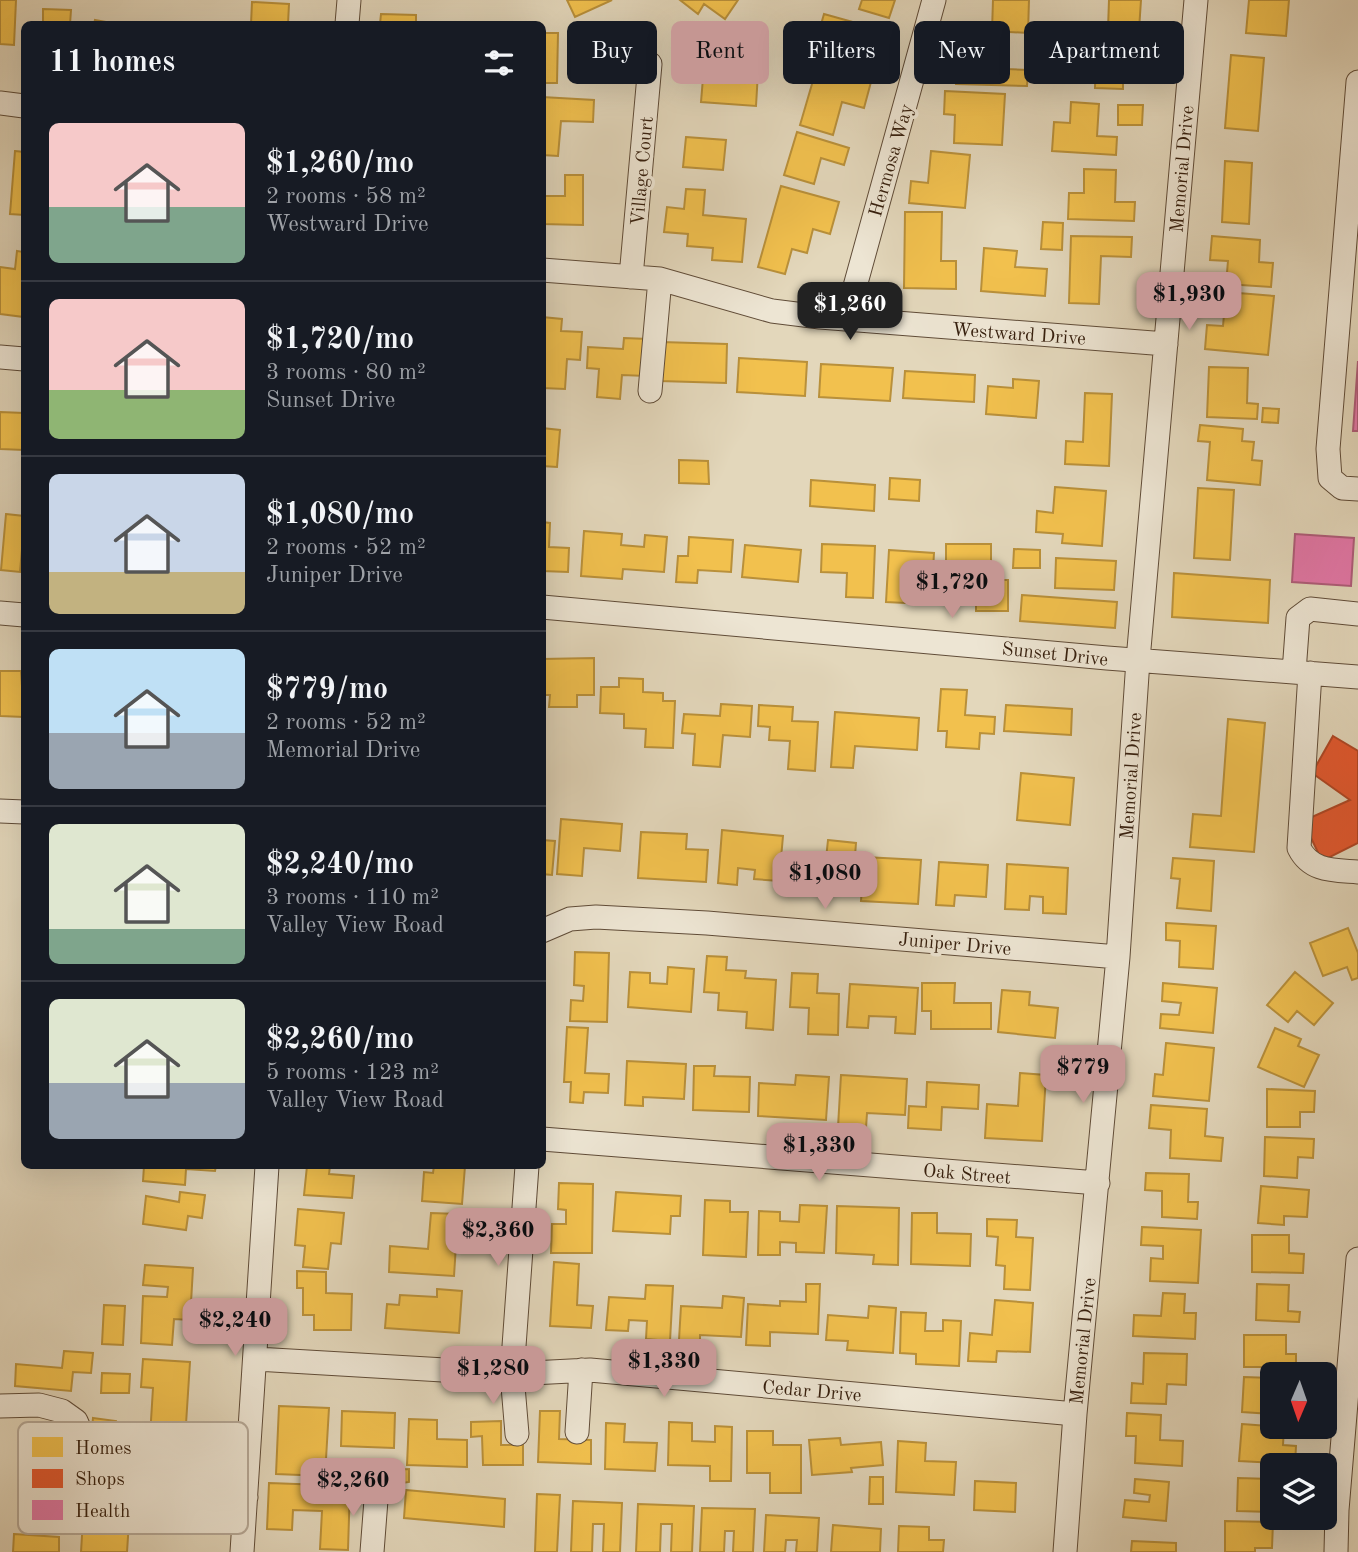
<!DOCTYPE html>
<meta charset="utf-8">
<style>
:root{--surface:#171b24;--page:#242831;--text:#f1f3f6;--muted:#9ea1a6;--line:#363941;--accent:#c59692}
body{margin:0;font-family:"Old Standard TT",serif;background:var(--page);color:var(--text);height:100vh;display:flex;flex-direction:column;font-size:26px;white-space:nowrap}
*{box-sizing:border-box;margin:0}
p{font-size:23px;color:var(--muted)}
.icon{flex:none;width:38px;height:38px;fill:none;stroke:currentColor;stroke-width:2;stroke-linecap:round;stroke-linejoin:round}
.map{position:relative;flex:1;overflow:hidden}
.details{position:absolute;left:21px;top:21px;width:525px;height:1148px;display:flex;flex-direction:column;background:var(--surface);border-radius:10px;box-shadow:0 7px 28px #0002}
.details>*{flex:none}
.top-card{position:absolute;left:567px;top:21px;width:665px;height:63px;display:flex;gap:14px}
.needle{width:46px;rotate:182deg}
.fabs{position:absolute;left:1260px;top:1362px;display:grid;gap:14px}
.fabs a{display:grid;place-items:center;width:77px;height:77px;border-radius:10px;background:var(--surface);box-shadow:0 7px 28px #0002;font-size:35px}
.price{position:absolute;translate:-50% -60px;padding:0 16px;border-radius:14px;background:var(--accent);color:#111;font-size:23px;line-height:46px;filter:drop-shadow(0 2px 4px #0008)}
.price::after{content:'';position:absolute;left:50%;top:42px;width:21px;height:16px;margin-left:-10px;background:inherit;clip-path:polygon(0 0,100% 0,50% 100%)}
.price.active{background:#222;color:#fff}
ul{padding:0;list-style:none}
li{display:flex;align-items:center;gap:21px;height:175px;padding:0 28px}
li+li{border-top:2px solid var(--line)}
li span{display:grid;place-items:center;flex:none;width:196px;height:140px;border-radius:10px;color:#555}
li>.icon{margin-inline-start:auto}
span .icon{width:84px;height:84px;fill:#fffc;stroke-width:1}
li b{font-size:30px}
h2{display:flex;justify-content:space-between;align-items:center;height:84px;padding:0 28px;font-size:30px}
.tag{padding:0 24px;border-radius:10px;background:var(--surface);box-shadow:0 7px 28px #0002;font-size:24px;line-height:63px}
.tag.active{background:var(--accent);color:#111}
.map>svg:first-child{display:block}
.homes{fill:#f2c14e;stroke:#b9903a;stroke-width:2}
.shops{fill:#e4572e;stroke:#b04624;stroke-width:2}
.health{fill:#e377a8;stroke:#af5c7a;stroke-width:2}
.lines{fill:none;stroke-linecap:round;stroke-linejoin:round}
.minor-casing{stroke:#604c38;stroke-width:25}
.minor{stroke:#ede5d3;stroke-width:23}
.labels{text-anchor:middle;stroke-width:7;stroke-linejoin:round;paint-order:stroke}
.street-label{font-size:19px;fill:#351e0d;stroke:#ede5d3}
.key{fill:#ede5d3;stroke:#b6a998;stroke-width:2}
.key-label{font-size:19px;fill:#351e0d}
</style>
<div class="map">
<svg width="1358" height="1552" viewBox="0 0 1358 1552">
<rect width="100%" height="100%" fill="#e3d7bb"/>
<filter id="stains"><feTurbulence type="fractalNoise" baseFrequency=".00286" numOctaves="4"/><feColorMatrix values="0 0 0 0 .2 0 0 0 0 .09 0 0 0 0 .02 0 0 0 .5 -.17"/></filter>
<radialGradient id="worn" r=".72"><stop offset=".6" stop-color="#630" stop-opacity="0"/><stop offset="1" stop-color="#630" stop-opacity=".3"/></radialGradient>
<path class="homes" d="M0,0h16l-2,45 -14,-1z
M567,0h45l-37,17z
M680,0h58l-13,19 -21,-15 -6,10z
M862,0h33l-6,18 -30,-9z
M993,0h36l-1,33 -36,-2z
M1109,0h32l-2,30 -31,-1z
M1249,0h40l-3,36 -40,-3z
M252,2l37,2 -1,20h-37z
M43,9l28,1 -1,14h-27z
M381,14l35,1v9h-36z
M824,14l43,12 -8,28 11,3 -5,18 -37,-10 5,-18 -17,-5z
M95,20l22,4h-23z
M542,33h16l-1,50h-15z
M703,34l57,4 -4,68 -55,-4 2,-24 24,1 1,-15 -27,-2z
M1123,38l25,1 -1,23 -24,-1v28l-28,-1 1,-44 27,1z
M979,44l29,1 -1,24 21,1 -1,16 -71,-2v-22l22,1z
M1231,55l33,3 -6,73 -33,-3z
M817,67l54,15 -7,26 -22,-6 -9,33 -33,-10z
M945,91l60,3 -3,51 -48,-2 1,-28 -11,-1z
M542,97l52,3 -1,22 -32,-1 -3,35 -16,-1z
M1071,102l28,2 -2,32 20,1 -1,18 -64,-4 2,-29 16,1z
M1118,105h25l-1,20h-24z
M797,132l52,16 -5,17 -23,-7 -7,26 -30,-9z
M686,137l40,3 -3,30 -40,-3z
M15,151l9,1v63l-14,-1z
M931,151l39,4 -5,53 -56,-5 2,-22 17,2z
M1225,161l27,2 -3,61 -27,-2z
M1084,169l32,1 -1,32h20l-1,19 -66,-2 1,-26h15z
M565,175h18v50l-41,-1v-28h23z
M781,186l58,16 -9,32 -17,-5 -6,24 -15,-4 -7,25 -27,-7z
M686,189l19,1 -2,25 43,4 -4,43 -30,-2 1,-12 -26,-2 1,-12 -24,-2 3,-25 17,2z
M905,212h37l-1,49h15v28l-52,-1z
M1043,222l20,1 -1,27 -21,-1z
M1071,236l61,1 -1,20 -30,-1 -2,48 -30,-1z
M1212,236l48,4 -1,22 14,1 -2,24 -45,-3 2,-23 -18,-1z
M984,248l33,3 -2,16 32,2 -2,27 -64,-5z
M17,251l7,1v65l-24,-3v-47l15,2z
M1226,292l48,4 -6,59 -63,-6 2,-24 16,1z
M542,317l20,2 -1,12 21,1 -2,28 -13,-1 -2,30 -23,-1z
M624,338l24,1 -2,37 -24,-1 -2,24 -23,-2 2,-28 -12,-1 1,-21 35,2z
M661,342l66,2 -1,39 -66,-2z
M739,358l68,4 -2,34 -68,-4z
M821,364l72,4 -3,33 -71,-4z
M1209,367l39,1 -1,35 11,1 -1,15 -50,-2z
M905,371l70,4 -1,27 -71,-4z
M1013,379l26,2 -3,37 -50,-4 2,-28 25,2z
M1085,393l27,1 -3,72 -44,-2 1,-23 17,1z
M1263,408l16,1 -1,14 -16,-1z
M0,412l24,1v37l-24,-1z
M1200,425l43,4 -1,12 12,1 -2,18 10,1 -2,24 -53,-5 3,-38 -12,-1z
M542,428l18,2 -3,37 -15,-1z
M679,460l29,1 1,23 -30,-1z
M890,478l30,2 -1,21 -30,-2z
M811,480l64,5 -1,26 -64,-5z
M1055,487l51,4 -4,55 -40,-3 1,-9 -27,-2 1,-21 16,2z
M1198,488l36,2 -4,70 -36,-2z
M6,514l18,2v33h-2l-2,23 -19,-2z
M542,522l8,1 -1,24 20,1 -1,24 -26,-1z
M584,531l38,3 -1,11 23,2 1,-12 22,2 -3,35 -41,-3 -1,10 -41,-3z
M689,537l44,3 -2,32 -33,-2 -1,13 -21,-1 2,-26h10z
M822,544l53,2 -2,52 -27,-1 1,-24 -26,-1z
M946,544h45v36h17v31h-32v-31h-30z
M745,545l56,5 -3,32 -56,-5z
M1014,549l26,1v18h-27z
M889,550l45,3 -2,34 -26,-1 -1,17 -19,-1z
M1056,558l60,3 -2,29 -59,-2z
M1174,573l96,7 -2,43 -96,-6z
M1022,595l95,7 -2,26 -95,-7z
M594,658v37h-17v12h-28l1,-12h-8v-36z
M0,671h21l3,46 -24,-1z
M619,678l24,1v13l20,1v8h12l-2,47 -28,-1 1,-18 -22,-1v-14l-24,-1 1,-26h18z
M941,689l26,1 -2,25 30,2 -1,17 -14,-1 -1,16 -33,-2 1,-16h-9z
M721,704l31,2 -2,31 -27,-2 -3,32 -27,-2 2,-31 -13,-1 2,-19 36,2z
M759,705l34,2 -1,14 26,1 -3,49 -27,-2 2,-28 -21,-1 1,-13 -12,-1z
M1006,705l66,4 -1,26 -67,-4z
M835,712l84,6 -2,32 -62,-4 -2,22 -22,-1z
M1228,719l37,4 -11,129 -64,-5 3,-33 28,2z
M1021,773l53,5 -4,47 -53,-5z
M561,819l61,5 -2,27 -36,-3 -2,28 -25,-2z
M722,830l61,6 -4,45 -25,-2 1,-9 -17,-2 -1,17 -19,-2z
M641,832l46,2 -1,15 22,1 -2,32 -68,-4z
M542,840l13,1 -3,34 -10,-1z
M828,840l28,3 -4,51 -62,-6 3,-32 33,3z
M864,857l57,3 -3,44 -57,-3z
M1173,858l41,3 -3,50 -34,-3 3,-29 -9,-1z
M939,862l49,3 -2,32 -31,-2 -1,11 -18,-1z
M1007,864l61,4 -2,46 -23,-1v-16l-13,-1 -1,14 -24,-1z
M1166,923l50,3 -3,43 -34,-2 1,-26 -14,-1z
M1348,928l10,25v25l-6,2 -5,-13 -24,9 -13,-33z
M575,952l34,1 -2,69 -37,-1 1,-21 12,1 1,-15 -10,-1z
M707,956l20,1 -1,13 20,1 -1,7 31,2 -3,50 -27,-2 1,-16 -29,-2 1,-17 -15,-1z
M668,967l26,2 -3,43 -63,-5 2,-35 20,1v10l17,1z
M1295,972l38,31 -19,22 -17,-14 -9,11 -21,-17z
M792,973l26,1 -1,19 22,1 -1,41 -30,-1 1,-26 -19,-1z
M922,983h33l-1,20h37v26h-60v-18h-9z
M1163,983l54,5 -4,45 -53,-5 1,-14 18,1 2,-12 -19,-2z
M850,984l68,4 -3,46 -20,-1 1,-16 -27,-1 -1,12 -21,-1z
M1002,990l28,2 -1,13 29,3 -3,30 -57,-6z
M567,1027l21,1 -3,45 24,1 -1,19 -24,-1 -1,11 -13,-1 1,-20h-7z
M1275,1028l26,11 -3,7 21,9 -15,32 -46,-20z
M1166,1043l48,5 -5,53 -56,-5 2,-22 8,1z
M627,1061l59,3 -2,35 -41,-2v9l-18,-1z
M694,1066h21l-1,10 36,1 -1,35 -56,-2z
M1020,1073l26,2 -4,66 -57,-3 2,-34 31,2z
M796,1075l33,2 -3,43 -68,-4 1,-33 36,2z
M841,1075l66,4 -2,36 -38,-2 -1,15 -28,-1z
M927,1082l52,3 -1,24 -36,-2 -1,23 -33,-2 1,-22 17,1z
M1267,1089l48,2 -1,21h-14v15h-33z
M1151,1105l56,4 -2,27 18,2 -2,23 -51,-3 1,-28 -22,-2z
M1265,1137l49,2 -1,19 -15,-1 -1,21 -33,-2z
M144,1166h72l-1,5 -29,-2 -1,16 -42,-4z
M307,1166h23l-1,8 25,2 -2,22 -48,-3z
M434,1166h31l-3,38 -40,-3 2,-29 9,1z
M1146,1173l43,1 -1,28h10l-1,17 -35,-2v-26l-17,-1z
M559,1183l34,1 -1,69h-41l1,-29h14v-14l-8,-1z
M1261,1186l48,4 -2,27 -23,-1v9l-26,-2z
M180,1192l25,3 -3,23 -14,-2 -2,14 -43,-6 3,-28 33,6z
M616,1192l65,4 -1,20h-9l-1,18 -57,-3z
M705,1200l25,1v11h18l-2,45 -43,-2z
M800,1205l27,1 -3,47 -28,-1v-9l-16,-1v13h-22l1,-44 21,1v9l19,1z
M837,1206l62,2 -1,57 -25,-1 1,-9 -38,-2z
M298,1209l46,4 -3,31 -10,-1 -3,26 -25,-2 2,-21 -10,-1z
M431,1213l27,1 -4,62 -65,-4 1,-26 38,3z
M912,1213h25v20l34,1 -1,32 -59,-2z
M987,1219l30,1 -1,17 17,1 -3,52 -26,-1 1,-23 -9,-1 2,-28 -11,-1z
M1142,1227l59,3 -3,53 -48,-2 1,-23 12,1v-13l-22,-1z
M1252,1235h37v18l15,1 -1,19 -51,-1z
M554,1262l25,2 -2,41 16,1 -2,22 -41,-2z
M145,1265l48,3 -3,52 -16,-1 -2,26 -31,-2 2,-47 24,1 1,-10 -25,-2z
M297,1271l29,1v21l26,1 -1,36h-37v-15h-11v-27h-6z
M806,1284h14l-2,50 -48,-2v14l-24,-1 2,-41 32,2v-5l26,1z
M1257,1284l32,1 -1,26 12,1 -1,10 -43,-2z
M646,1285l27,1 -3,55 -24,-2 1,-18 -18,-1 -1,11 -22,-1 3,-33 36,2z
M437,1289l25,2 -3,42 -74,-5 2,-24 12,1 1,-10 37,2z
M1163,1293l22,1 -1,19h12l-1,26 -62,-3 1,-21 27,1z
M723,1296l21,2 -3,39 -41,-2v7l-21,-2 2,-34 41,2z
M995,1300l38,3 -3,49 -33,-1 -1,11 -28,-1 2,-28 22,2z
M104,1305l21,1 -2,39 -21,-1z
M869,1306l27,2 -3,45 -46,-3 1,-9 -22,-1 2,-25 40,3z
M901,1312l25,1 -1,18h18v-11l18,1 -2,45 -43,-2v-10l-16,-1z
M1244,1335h42v19h10v13h-52z
M64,1351l29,2 -2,20 -18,-1 -2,19 -56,-5 1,-22 46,4z
M1144,1353l43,1 -1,31 -19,-1 -1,20 -35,-1 1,-20 11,1z
M143,1359l47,3 -6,93 -35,-2 4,-65 -12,-1z
M102,1373l28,1 -1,19h-28z
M1244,1377l28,1v36l-30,-2z
M279,1406l50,2 -4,68 -49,-2z
M342,1411l53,2 -1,35 -53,-2z
M540,1411h20l-1,28 32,1v24l-53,-2z
M1127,1413l34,2 -1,25 23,1 -1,25 -47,-3 1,-27h-10z
M93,1418l23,3 -3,33 -23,-3z
M409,1419l28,1v19l30,1v27l-60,-2z
M501,1421v24h22v20h-40l-1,-29 -11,1v-15z
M669,1422l23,1v18l23,1v-16l17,1 -1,54h-21v-15l-42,-1z
M606,1423l19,1 -1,18 33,1 -2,28 -50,-2z
M1242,1424l42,3 -1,18 13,1 -1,18 -56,-3z
M747,1431h26v14h28v48h-31v-20h-23z
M840,1438l1,7 40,-3 2,23 -32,3 1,4 -40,3 -3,-35z
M898,1441l28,2 -1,18 31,1 -2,33 -58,-3z
M409,1469v13l-14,2 -1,-14z
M870,1477h13v27h-14z
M1238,1478l34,1v33l-35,-1z
M1135,1479l34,3 -3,39 -43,-4 2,-17 24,2 1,-7 -16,-2z
M975,1481l41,2 -1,29 -41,-2z
M269,1483l81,3 -2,64 -28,-1 2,-38 -29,-1 -1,20 -25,-1z
M406,1490l99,9 -1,28 -100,-9z
M537,1494l23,1 -3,57h-22z
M573,1501l49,2 -2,49h-17l1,-28h-11l-1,28h-21z
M84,1503l46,3 -3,46h-46z
M638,1504l56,2 -2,46h-21l1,-28h-11l-1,28h-24z
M702,1508l53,1 -2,43h-20l1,-21h-9l-1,21h-24z
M766,1515l53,3 -2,34h-21l1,-12h-11l-1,12h-21z
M1225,1521l48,1 -1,26h-17v4h-30z
M833,1525l48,4 -1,23h-49z
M899,1526l30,1v13h15l-1,12h-45z
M14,1534l45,3v15h-46z
M1132,1541l44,2v9h-45z"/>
<path class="shops" d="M1333,736l25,15v92l-36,18 -19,-40 47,-21 -38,-27z"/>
<path class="health" d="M1358,361v70h-5z
M1295,534l59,4 -3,48 -59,-4z"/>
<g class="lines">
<g class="minor-casing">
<path id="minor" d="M347,24l2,-24
M1358,82l-30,367 2,29 12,10 16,1
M0,103l24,3
M542,270l118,9 112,32 48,6 346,27
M631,277l19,-213
M846,319l88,-319
M0,357l24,2
M650,391l10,-112
M542,607l565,51 251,19
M0,613l24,2
M1294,672l4,-54 12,-9 48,5
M1310,673l-11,175c12,24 35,22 59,24
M0,811l24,1
M542,931l28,-12 26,-2 111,6 411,34
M542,1139l556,44
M256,1359l256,15 78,-4 485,44
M0,1406l39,-1 23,6 14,10 18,41 18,9 67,7 67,19
M577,1432l4,-62
M517,1434l-5,-60 15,-208
M242,1552l25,-386
M372,1552l5,-65
M1065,1552l10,-138 43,-457 20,-297 58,-660
M1336,1552l1,-42 21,-251"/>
</g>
<use href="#minor" class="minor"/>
</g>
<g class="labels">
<g class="street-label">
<text transform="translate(890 160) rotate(-74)" y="7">Hermosa Way</text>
<text transform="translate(1181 169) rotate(-85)" y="7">Memorial Drive</text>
<text transform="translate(641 171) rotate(-85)" y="7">Village Court</text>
<text transform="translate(1019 333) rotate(4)" y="7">Westward Drive</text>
<text transform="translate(1055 653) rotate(6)" y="7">Sunset Drive</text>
<text transform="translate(1130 776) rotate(-86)" y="7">Memorial Drive</text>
<text transform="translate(955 943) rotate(5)" y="7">Juniper Drive</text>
<text transform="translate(967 1173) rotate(5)" y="7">Oak Street</text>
<text transform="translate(1082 1341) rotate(-84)" y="7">Memorial Drive</text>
<text transform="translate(812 1390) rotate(5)" y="7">Cedar Drive</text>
</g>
</g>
<rect x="18" y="1422" width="230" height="112" rx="10" class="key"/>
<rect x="32" y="1437" width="31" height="20" fill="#f2c14e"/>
<rect x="32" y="1469" width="31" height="19" fill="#e4572e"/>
<rect x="32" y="1500" width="31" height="20" fill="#e377a8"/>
<g class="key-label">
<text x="75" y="1454">Homes</text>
<text x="75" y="1485">Shops</text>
<text x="75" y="1517">Health</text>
</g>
<rect width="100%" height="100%" filter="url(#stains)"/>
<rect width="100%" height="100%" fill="url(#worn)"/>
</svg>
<div class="fabs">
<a><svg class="needle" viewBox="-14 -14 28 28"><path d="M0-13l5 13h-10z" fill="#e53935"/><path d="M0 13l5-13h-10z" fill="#9ea1a6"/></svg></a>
<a><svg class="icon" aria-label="layers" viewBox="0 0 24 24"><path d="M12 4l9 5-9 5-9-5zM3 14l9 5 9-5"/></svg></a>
</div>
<b class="price" style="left:1189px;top:332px">$1,930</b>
<b class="price active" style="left:850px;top:342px">$1,260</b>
<b class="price" style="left:952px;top:620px">$1,720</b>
<b class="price" style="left:825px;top:911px">$1,080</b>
<b class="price" style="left:1083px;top:1105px">$779</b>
<b class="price" style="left:819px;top:1183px">$1,330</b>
<b class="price" style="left:498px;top:1268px">$2,360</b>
<b class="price" style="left:235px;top:1358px">$2,240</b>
<b class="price" style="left:664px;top:1399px">$1,330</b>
<b class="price" style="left:493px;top:1406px">$1,280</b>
<b class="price" style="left:353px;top:1518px">$2,260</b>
<div class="top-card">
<a class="tag">Buy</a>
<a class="tag active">Rent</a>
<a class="tag">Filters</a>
<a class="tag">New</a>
<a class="tag">Apartment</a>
</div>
<section class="details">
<h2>11 homes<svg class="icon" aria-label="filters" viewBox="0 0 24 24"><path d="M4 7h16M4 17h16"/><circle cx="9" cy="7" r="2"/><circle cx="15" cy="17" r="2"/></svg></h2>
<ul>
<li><span style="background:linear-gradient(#f6c9c9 60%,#7fa58c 0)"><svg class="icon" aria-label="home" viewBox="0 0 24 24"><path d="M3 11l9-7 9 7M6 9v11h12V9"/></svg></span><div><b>$1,260/mo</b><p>2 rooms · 58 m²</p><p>Westward Drive</p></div></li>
<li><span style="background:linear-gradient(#f6c9c9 65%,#8fb573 0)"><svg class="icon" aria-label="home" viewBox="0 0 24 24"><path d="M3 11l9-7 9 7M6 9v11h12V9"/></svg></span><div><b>$1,720/mo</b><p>3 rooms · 80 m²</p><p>Sunset Drive</p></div></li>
<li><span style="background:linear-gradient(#c9d6e8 70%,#c2b280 0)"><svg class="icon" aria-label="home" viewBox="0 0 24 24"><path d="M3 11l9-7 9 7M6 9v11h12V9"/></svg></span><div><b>$1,080/mo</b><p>2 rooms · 52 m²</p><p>Juniper Drive</p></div></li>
<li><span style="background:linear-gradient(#bfe0f5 60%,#9aa5b1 0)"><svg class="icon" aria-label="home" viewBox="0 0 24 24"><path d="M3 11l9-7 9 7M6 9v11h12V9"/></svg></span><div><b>$779/mo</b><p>2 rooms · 52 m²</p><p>Memorial Drive</p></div></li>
<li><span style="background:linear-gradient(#dfe7d0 75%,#7fa58c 0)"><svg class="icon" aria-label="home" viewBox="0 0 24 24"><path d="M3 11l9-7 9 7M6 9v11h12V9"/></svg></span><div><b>$2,240/mo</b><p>3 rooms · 110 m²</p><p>Valley View Road</p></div></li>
<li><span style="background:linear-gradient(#dfe7d0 60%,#9aa5b1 0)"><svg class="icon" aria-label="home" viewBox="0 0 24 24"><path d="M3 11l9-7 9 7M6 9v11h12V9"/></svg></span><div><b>$2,260/mo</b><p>5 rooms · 123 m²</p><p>Valley View Road</p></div></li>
</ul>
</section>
</div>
